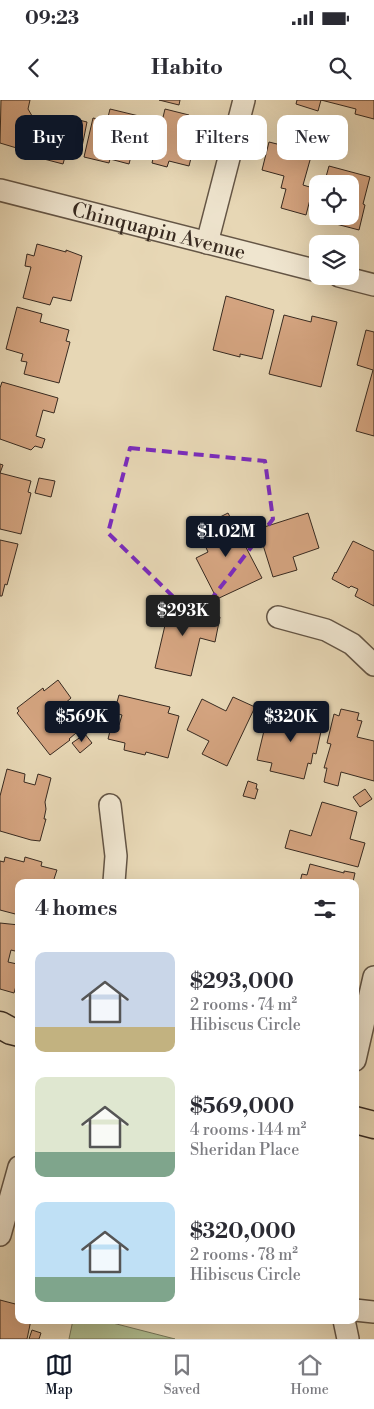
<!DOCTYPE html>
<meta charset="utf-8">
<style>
:root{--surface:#fff;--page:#f7f7f7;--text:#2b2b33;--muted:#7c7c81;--line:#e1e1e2;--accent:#111827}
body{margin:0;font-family:"Libre Bodoni",serif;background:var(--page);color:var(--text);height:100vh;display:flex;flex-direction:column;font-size:19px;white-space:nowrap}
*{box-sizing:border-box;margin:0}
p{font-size:16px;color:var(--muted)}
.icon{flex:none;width:28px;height:28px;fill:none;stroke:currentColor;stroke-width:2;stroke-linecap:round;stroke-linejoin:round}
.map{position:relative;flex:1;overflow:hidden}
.panel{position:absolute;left:15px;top:779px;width:344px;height:445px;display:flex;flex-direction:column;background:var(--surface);border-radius:10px;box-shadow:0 5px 20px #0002}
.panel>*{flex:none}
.hud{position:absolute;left:15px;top:15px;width:345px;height:45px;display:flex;gap:10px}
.controls{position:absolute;left:309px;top:75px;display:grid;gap:10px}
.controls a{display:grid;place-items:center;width:50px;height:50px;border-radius:10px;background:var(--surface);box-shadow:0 5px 20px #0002;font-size:25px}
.price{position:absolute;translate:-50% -42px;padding:0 11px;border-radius:5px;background:var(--accent);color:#fff;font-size:16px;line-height:32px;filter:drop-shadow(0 1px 2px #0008)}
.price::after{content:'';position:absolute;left:50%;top:30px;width:15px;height:11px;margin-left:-8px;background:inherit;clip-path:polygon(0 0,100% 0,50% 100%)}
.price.selected{background:#222;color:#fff}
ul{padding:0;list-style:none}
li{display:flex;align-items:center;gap:15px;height:125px;padding:0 20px}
li span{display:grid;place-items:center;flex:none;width:140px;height:100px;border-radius:10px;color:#555}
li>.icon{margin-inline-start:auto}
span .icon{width:60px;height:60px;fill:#fffc;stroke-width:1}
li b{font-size:21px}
h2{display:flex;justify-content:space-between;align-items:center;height:60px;padding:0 20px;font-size:21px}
.chip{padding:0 18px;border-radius:10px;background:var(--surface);box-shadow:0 5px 20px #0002;font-size:18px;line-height:45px}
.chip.selected{background:var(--accent);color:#fff}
.status{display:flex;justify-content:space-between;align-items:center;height:35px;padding:0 25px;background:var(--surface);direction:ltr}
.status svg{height:14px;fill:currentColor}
header{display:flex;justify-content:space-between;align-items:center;height:65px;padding:0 20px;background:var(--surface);font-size:22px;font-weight:800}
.tab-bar{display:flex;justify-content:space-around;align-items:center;height:70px;border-top:1px solid var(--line);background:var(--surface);font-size:14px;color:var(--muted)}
.tab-bar a{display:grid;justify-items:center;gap:2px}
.tab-bar .selected{color:var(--accent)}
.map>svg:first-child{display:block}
.green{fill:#b1bf91;stroke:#747458}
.building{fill:#d4a480;stroke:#382a20}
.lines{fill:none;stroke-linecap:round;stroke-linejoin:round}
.minor-casing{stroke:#645545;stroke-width:24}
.major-casing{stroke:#382a20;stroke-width:29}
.minor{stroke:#efe5cf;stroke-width:21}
.major{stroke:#e7d7b5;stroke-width:26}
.marked{fill:none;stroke:#7b2cbf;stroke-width:4;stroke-dasharray:10 6;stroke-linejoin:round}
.labels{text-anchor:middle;stroke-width:4.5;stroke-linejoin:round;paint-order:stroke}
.street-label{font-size:20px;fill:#382a20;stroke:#efe5cf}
</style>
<div class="status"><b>09:23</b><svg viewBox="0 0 49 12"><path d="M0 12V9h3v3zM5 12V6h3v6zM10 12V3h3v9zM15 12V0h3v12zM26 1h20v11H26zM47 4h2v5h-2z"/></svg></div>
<header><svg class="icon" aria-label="back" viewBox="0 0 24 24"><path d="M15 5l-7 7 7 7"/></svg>Habito<svg class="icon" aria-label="search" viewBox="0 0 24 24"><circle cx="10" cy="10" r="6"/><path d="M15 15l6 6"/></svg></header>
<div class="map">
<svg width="374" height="1239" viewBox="0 0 374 1239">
<rect width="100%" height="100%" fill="#e7d7b5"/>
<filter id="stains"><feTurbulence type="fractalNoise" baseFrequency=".004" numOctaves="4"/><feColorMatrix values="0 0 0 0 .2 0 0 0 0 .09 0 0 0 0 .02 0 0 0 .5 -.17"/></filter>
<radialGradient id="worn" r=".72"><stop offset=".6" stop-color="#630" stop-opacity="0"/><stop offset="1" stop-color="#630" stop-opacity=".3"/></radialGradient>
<path class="green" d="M73,1220h28l74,19h-106z"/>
<path class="building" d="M1,0h29l-2,9 14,24 28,6 -7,25 -23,-6v-3l-40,-12z
M159,0h21l-1,5z
M297,0h77v19l-19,-5 1,-5 -35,-9 -3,11 -22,-7z
M110,9l29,7 -4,16 2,1 -8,31 -19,-5 -1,4 -25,-6 9,-39 14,3z
M165,9l24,6 -4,16 12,3 -8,32 -20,-5 -2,6 -15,-4z
M75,19l12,3 -5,25 -13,-2z
M319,27l11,3 -5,20 -11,-3z
M297,37l17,4 -4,12h2l-9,32 10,3 -7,27 -25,-7 5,-19 -5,-1 3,-12 -22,-6 7,-28 24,6z
M329,66l41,11 -7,27 2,1 -6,25 -23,-6 2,-6 -5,-2h17v-32h-26z
M37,144l29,8v-2l16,6 -11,45 -18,-4 -3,8 -27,-7 8,-31 -6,-1 2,-12 7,2z
M226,196l48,14 -12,49 -22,-5v3l-27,-7z
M17,207l25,7 -2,8 29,8 -3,11 4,1 -11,41 -35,-9 3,-12 -6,-1 2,-7 -17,-5z
M284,215l27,7 1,-6 25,6 -16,65 -52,-13z
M366,230l8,2v104l-18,-5 17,-61 -16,-5z
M2,282l56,16 -4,15 -11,-3 -7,26 9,3 -3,9 -7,-2 -4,4 -31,-11v-51z
M0,364l3,1 -3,8 31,8 -3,11 3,1 -10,41 -21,-5z
M39,378l16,3 -4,16 -16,-4z
M228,413l34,65 -45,21 -21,-41 12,-6 -9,-20 5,-7z
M308,413l11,35 -26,9 4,13 -24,7 -15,-48z
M0,440l18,4 -11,41 -2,-1 -3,12h-2z
M353,441l21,10v55l-19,-10 3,-7 -7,-3 -2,2 -17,-9 3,-7 1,1z
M159,503l61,14 -5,25 -15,-4 -9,38 -36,-8 11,-47 -10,-2z
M58,580l13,18 -8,7 6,8 9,-7 12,15 -21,18 1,1 -20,15 -33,-42 2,-2 -2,-3 26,-20 1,3z
M119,595l51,12 -2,6 11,3 -11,42 -22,-6 -1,3 -21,-5 1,-7 -17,-4 4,-16 7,2 3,-10 -8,-2z
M233,597l22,10 -28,59 -25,-12 7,-13 -22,-11 15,-31 24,12z
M341,609l18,4 -2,7 5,1 -5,16 17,4v40l-33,-9 -3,14 -14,-4 3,-14h-3l7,-24 -4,-1 7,-29 5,2z
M300,612l24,6 -8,36 -3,-1 -2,11 -3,-1 -4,16 -34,-8 2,-8 -15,-3 11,-46 13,3 1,-4 13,3 -1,4 4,1z
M85,634l7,9 -12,10 -8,-10z
M7,669l18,5 -1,8 11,3 3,-11 13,4 -6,24 1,7 -2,10h2l-6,22 -9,-1 -31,-9v-35z
M248,681l9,3 -1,5h2l-3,10 -12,-3z
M365,689l7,10 -12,8 -7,-10z
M322,702l35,10 -7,27 15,4 -7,24 -73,-19 5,-18 21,6z
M5,757l19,5 1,-5 17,5 -1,4 16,4 -4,12h3h-37v33l-19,-5v-49l4,1z
M310,764l34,9v-2l11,2 -2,9h-53l2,-8 5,1z
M0,823l19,2v27l-8,-2 -3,12 9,2 2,-5v28l-3,-1 -2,7 -14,-4z
M0,1200l19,5v15h12l-4,19h-27z
M32,1230l9,3 -2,6h-10z"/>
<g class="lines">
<g class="minor-casing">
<g id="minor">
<path id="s1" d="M0,90l318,81"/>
<path d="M207,143l37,-143"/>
<path d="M339,176l35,9"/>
<path d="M278,517l48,13 26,14 22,21"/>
<path d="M110,705l6,51 -2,26"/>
<path d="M355,960l19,-83"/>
<path d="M0,1135l19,-68"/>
<path d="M355,1210l19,2"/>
<path d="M344,1220l4,19"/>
</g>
</g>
<g class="major-casing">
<path id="major" d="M0,925l11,6 8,2
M355,1020l19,5"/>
</g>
<use href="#minor" class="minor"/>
<use href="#major" class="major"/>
</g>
<path class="marked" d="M130,348l135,13 8,58 -77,100 -88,-86z"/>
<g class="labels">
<g class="street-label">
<text dy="7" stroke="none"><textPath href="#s1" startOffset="164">Chinquapin Avenue</textPath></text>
</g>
</g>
<rect width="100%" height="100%" filter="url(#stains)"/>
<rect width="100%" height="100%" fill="url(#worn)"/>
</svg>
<div class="controls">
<a><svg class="icon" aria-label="locate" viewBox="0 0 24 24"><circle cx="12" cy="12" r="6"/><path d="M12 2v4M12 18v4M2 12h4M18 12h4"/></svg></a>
<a><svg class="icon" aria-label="layers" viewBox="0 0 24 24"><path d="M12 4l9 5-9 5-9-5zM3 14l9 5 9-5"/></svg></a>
</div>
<b class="price" style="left:226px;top:458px">$1.02M</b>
<b class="price selected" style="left:183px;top:537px">$293K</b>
<b class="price" style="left:82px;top:643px">$569K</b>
<b class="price" style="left:291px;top:643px">$320K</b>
<div class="hud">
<a class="chip selected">Buy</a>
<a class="chip">Rent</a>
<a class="chip">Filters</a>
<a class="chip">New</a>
</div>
<section class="panel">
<h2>4 homes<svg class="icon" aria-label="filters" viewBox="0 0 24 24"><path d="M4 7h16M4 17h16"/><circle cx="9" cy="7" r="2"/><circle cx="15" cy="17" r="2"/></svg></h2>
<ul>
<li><span style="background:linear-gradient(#c9d6e8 75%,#c2b280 0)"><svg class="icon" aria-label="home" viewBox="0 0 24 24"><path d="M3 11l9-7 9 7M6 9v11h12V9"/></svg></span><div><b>$293,000</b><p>2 rooms · 74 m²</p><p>Hibiscus Circle</p></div></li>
<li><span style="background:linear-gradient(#dfe7d0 75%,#7fa58c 0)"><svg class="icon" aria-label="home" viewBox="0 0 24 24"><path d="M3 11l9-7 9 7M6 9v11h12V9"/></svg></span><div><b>$569,000</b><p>4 rooms · 144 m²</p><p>Sheridan Place</p></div></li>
<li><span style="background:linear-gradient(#bfe0f5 75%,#7fa58c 0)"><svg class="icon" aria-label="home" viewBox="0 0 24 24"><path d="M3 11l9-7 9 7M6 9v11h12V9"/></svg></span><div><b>$320,000</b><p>2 rooms · 78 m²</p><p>Hibiscus Circle</p></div></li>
</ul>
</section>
</div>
<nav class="tab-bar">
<a class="selected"><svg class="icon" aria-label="map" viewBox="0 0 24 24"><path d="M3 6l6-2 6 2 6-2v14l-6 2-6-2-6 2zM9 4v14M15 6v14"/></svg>Map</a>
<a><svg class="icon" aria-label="saved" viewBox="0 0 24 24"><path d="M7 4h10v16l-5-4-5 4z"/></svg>Saved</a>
<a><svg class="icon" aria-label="home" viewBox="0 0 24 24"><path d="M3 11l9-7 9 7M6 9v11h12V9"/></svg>Home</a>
</nav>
